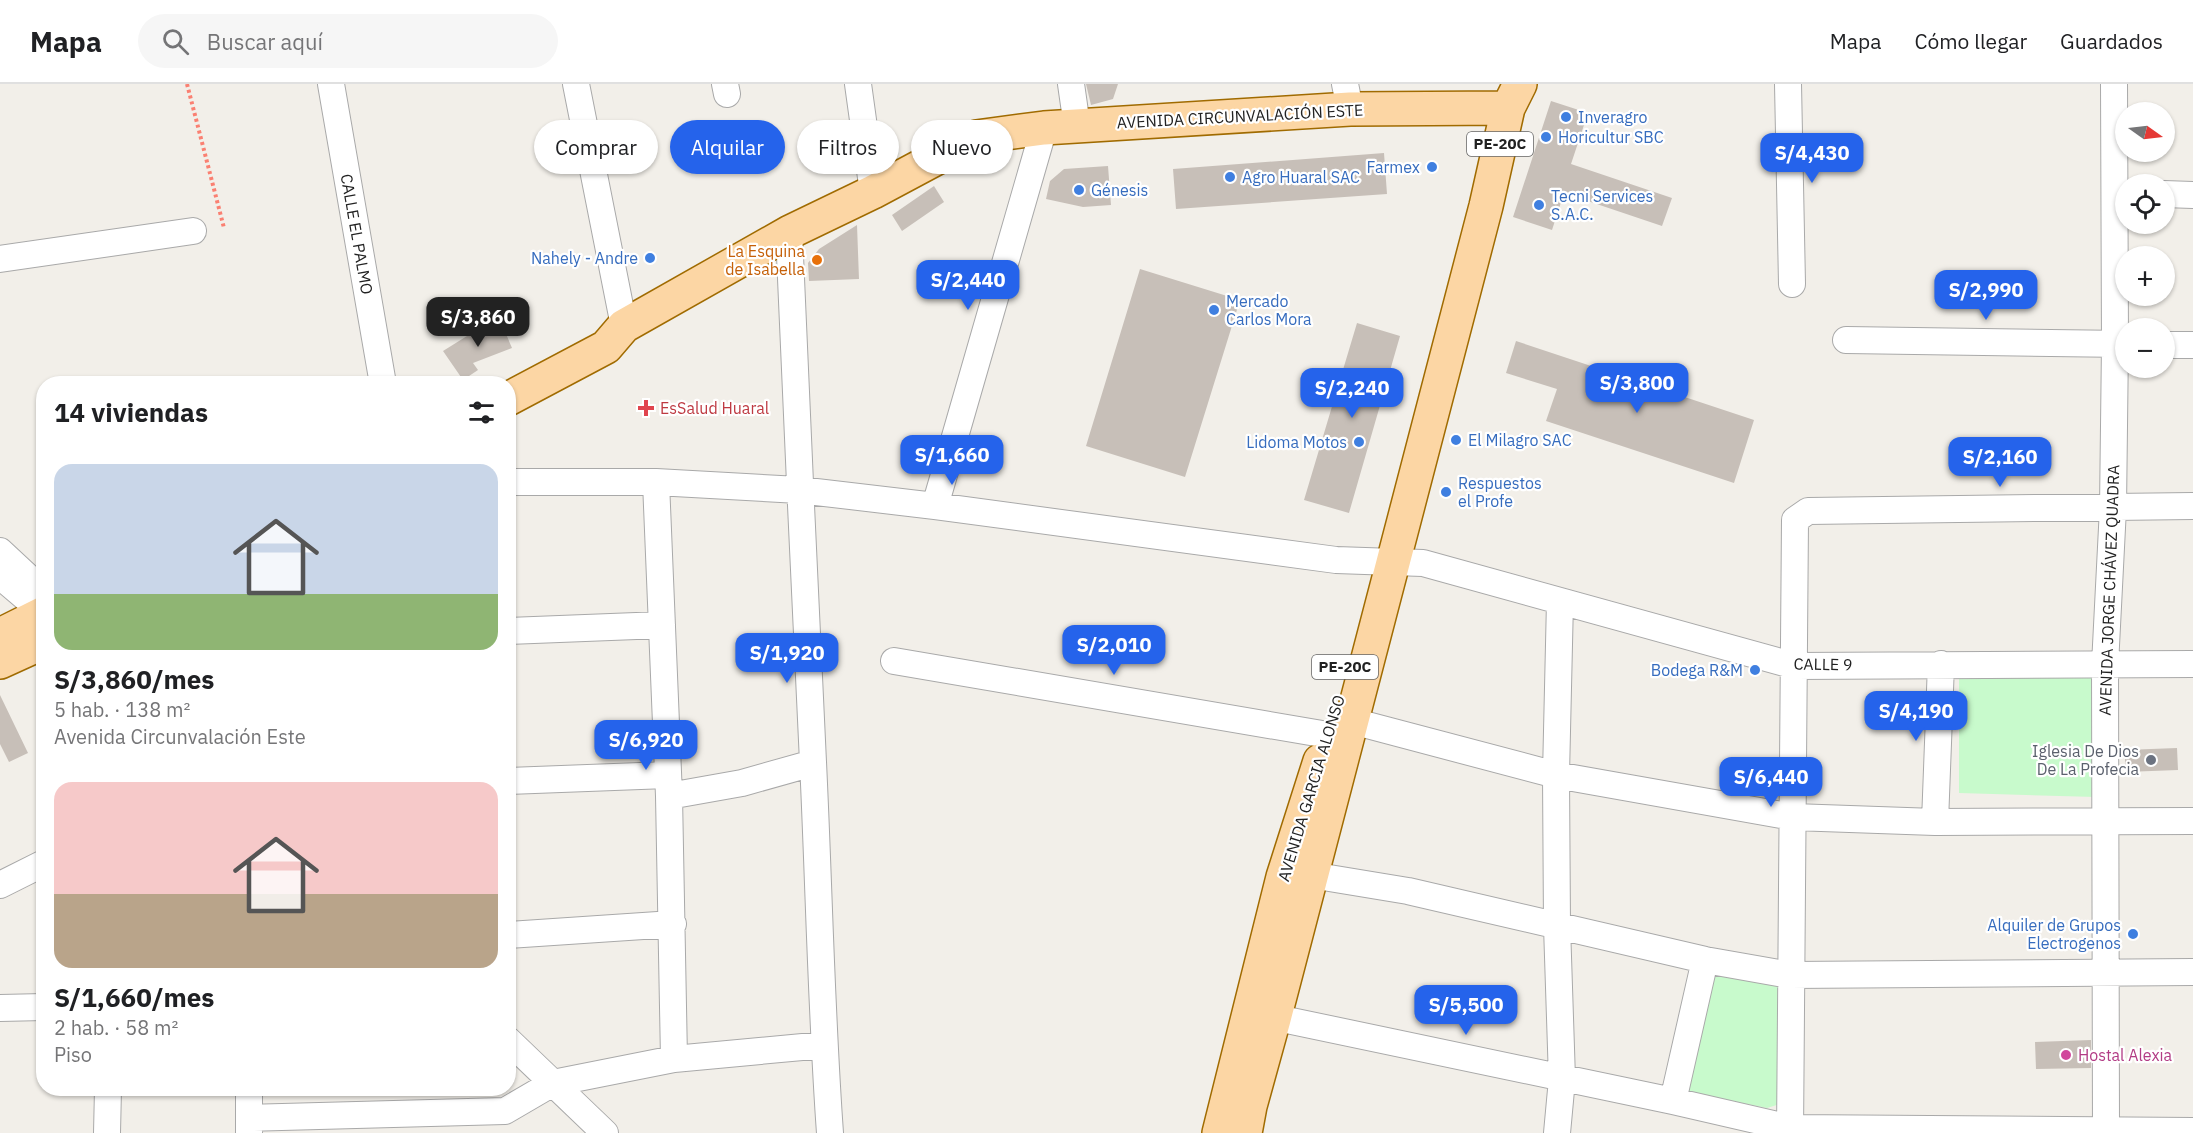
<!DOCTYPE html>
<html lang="es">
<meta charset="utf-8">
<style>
:root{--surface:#fff;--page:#f6f6f6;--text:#202124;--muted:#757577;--line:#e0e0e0;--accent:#2563eb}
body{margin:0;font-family:"IBM Plex Sans",sans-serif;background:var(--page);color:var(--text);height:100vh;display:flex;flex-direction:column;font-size:22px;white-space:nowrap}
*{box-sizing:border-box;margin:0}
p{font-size:20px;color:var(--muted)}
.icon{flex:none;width:33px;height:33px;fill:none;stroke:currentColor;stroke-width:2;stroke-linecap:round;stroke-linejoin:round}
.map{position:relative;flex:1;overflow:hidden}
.sheet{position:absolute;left:36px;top:292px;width:480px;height:720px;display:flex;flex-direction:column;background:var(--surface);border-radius:24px;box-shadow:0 2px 4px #0004}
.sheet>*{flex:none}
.hud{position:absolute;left:534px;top:36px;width:570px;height:54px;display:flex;gap:12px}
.needle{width:39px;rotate:104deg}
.tools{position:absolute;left:2115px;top:18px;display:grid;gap:12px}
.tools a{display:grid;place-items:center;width:60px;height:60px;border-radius:50%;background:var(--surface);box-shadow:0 2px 4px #0004;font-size:30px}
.price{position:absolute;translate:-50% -51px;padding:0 14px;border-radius:12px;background:var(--accent);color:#fff;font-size:20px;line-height:39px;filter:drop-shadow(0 2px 3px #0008)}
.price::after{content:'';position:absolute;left:50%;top:36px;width:18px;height:14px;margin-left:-9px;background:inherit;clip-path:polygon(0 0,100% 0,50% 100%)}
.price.active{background:#222;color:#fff}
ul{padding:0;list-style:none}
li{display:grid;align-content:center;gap:12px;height:318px;padding:0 18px}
li span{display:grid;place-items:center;height:186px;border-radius:18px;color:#555}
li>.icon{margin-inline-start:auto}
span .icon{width:108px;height:108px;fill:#fffc;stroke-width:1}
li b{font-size:26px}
h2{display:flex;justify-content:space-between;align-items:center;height:72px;padding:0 18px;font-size:26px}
.pill{padding:0 21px;border-radius:27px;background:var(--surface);box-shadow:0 2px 4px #0004;font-size:21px;line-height:54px}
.pill.active{background:var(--accent);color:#fff}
header{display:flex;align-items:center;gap:36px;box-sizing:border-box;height:84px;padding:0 30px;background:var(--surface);border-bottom:2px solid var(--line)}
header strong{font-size:28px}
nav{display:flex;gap:33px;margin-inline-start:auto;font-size:21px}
.search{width:420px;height:54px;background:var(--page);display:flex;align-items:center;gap:15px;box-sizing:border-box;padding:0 21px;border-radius:33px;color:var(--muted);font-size:22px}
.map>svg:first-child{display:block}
.park{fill:#c8facc}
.building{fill:#c7bfb8}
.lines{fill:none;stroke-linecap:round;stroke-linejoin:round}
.minor-casing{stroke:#a9a9a9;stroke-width:28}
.major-casing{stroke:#a06b00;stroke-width:36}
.path{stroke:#fa8072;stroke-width:4;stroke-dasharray:3 3;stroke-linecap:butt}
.minor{stroke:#fff;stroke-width:26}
.major{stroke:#fcd6a4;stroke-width:33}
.shop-dot{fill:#3f7fe0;stroke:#fff;stroke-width:2}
.food-dot{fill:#e8710a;stroke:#fff;stroke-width:2}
.health-dot{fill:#e0444e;stroke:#fff;stroke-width:2}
.worship-dot{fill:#6b7280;stroke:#fff;stroke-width:2}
.hotel-dot{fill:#d1479c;stroke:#fff;stroke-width:2}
.labels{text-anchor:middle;stroke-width:4.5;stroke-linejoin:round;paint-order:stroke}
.shield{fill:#fff;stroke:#646464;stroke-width:1.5}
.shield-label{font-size:15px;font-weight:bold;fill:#222}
.street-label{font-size:16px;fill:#222;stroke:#fff}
.shop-label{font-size:16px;fill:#366cbe;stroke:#fff;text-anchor:start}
.food-label{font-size:16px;fill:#c56008;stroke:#fff;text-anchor:end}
.health-label{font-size:16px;fill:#be3a42;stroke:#fff;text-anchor:start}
.worship-label{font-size:16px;fill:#5b616d;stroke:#fff;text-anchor:end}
.hotel-label{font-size:16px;fill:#b23c85;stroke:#fff;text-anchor:start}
</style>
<header>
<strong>Mapa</strong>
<div class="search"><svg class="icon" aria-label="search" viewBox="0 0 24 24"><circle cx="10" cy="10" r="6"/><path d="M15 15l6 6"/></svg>Buscar aquí</div>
<nav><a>Mapa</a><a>Cómo llegar</a><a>Guardados</a></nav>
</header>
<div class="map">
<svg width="2193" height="1049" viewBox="0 0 2193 1049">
<rect width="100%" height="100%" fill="#f2efe9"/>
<path class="park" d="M1959,583l140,2 -3,128 -137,-4z
M1714,887l69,8v124l-16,5 -79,-16z"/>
<path class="building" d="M1086,0h32l-5,15 -22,6z
M1551,17l37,12 -17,51 101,34 -10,28 -98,-33 -12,37 -39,-13z
M1384,69l3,41 -211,15 -3,-40z
M1108,82l3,39 -28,2 -37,-8 4,-18 14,-12z
M934,102l10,16 -42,29 -10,-16z
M857,141l2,54 -50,2 -1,-18 11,-14z
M1140,185l100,31 -55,177 -99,-31z
M500,236l12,28 -39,15 5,7 -15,10 -20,-29 32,-20z
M1357,239l43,13 -51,177 -45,-13z
M1516,257l238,79 -20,63 -188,-62 11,-32 -51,-16z
M0,611l28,58 -19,9 -9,-18z
M2177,664l1,22 -53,2v-22z
M2091,956v28l-55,1 -1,-27z"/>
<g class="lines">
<g class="minor-casing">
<path id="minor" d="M331,0l52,300
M576,0l48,242
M725,0l2,10
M858,0l15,108
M1071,0l6,42
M1345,0l5,25
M1788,0l4,200
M2164,110l29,1
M789,149c7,176 16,353 24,529 6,124 8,247 17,371
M0,175l193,-28
M1846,256l280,4
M2164,261h29
M508,398h148l143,8 136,16 401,54 87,3 372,103 398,-2
M656,398l13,314 5,263
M935,422l109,-378
M0,467l44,41
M0,492l32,27
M508,547l154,-6
M894,577l434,74
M1352,637l204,54 237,42 142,5 258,-1
M508,697l159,-6
M669,712l73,-13 71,-20
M1935,738l6,-158
M1295,792l16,-1 97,16 297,69 85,15 403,-3
M0,801l44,-22
M508,851l165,-11
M0,924l44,-1
M1258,930l415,87 117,27 403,3
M508,956l97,93
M1673,1017l32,-141
M249,1034l256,-7 48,-28 121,-24 150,-14
M107,1049l1,-44
M249,1049v-44
M1557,1049l5,-54 -5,-153 -1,-151 4,-174
M1790,1049l5,-613 13,-9 385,-5
M2106,1049l-1,-468 8,-157 2,-164 -1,-260"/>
</g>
<g class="major-casing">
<path id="major" d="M508,315l98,-52 18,-21 166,-94 83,-40 103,-55 68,-9 306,-19 158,-1
M0,551l44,-22
M0,578l44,-20
M1219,1049l64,-256 37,-116
M1245,1049l5,-27 24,-87 212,-813 22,-98 12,-24"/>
</g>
<path class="path" d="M187,0l37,144"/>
<use href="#minor" class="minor"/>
<use href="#major" class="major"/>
</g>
<g class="shop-dot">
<circle cx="1566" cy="33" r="6"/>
<circle cx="1546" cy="53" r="6"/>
<circle cx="1432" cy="83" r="6"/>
<circle cx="1230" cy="93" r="6"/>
<circle cx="1079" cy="106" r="6"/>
<circle cx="1539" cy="121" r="6"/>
<circle cx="650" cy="174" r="6"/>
<circle cx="1214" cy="226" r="6"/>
<circle cx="1456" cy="356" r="6"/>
<circle cx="1359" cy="358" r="6"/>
<circle cx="1446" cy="408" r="6"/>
<circle cx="1755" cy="586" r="6"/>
<circle cx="2133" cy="850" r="6"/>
</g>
<circle class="food-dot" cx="817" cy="176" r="6"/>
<path class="health-dot" d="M643 315h6v6h6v6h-6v6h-6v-6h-6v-6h6z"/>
<circle class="worship-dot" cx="2151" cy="676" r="6"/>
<circle class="hotel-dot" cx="2066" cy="971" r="6"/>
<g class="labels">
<g class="shield">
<rect x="1467" y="48" width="66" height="24" rx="4.5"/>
<rect x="1312" y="571" width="66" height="24" rx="4.5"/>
</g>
<g class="shield-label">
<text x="1500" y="65">PE-20C</text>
<text x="1345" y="588">PE-20C</text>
</g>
<g class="street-label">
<text transform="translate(1240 32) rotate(-3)" y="6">AVENIDA CIRCUNVALACIÓN ESTE</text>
<text transform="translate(357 150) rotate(80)" y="6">CALLE EL PALMO</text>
<text transform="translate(2109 506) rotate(-88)" y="6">AVENIDA JORGE CHÁVEZ QUADRA</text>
<text transform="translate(1823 580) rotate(1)" y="6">CALLE 9</text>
<text transform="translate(1311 704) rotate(-73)" y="6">AVENIDA GARCIA ALONSO</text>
</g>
<g class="shop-label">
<text x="1578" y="39">Inveragro</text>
<text x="1558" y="59">Horicultur SBC</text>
<text x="1420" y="89" text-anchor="end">Farmex</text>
<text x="1242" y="99">Agro Huaral SAC</text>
<text x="1091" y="112">Génesis</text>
<text x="1551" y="118">Tecni Services<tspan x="1551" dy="18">S.A.C.</tspan></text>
<text x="638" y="180" text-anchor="end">Nahely - Andre</text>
<text x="1226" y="223">Mercado<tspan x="1226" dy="18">Carlos Mora</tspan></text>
<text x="1468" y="362">El Milagro SAC</text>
<text x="1347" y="364" text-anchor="end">Lidoma Motos</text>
<text x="1458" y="405">Respuestos<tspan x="1458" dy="18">el Profe</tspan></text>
<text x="1743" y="592" text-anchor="end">Bodega R&amp;M</text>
<text x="2121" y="847" text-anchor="end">Alquiler de Grupos<tspan x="2121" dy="18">Electrogenos</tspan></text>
</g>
<g class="food-label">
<text x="805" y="173">La Esquina<tspan x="805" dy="18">de Isabella</tspan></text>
</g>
<g class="health-label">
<text x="660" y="330">EsSalud Huaral</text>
</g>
<g class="worship-label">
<text x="2139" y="673">Iglesia De Dios<tspan x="2139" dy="18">De La Profecia</tspan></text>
</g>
<g class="hotel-label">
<text x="2078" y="977">Hostal Alexia</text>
</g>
</g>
</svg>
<div class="tools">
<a><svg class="needle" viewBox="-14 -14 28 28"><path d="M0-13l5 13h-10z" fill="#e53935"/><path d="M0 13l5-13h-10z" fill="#757577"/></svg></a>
<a><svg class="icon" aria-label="locate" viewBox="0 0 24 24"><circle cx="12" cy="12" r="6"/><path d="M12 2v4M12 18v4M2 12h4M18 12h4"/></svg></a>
<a>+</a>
<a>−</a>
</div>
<b class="price" style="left:1812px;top:100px">S/4,430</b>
<b class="price" style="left:968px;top:227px">S/2,440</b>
<b class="price" style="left:1986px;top:237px">S/2,990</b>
<b class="price active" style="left:478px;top:264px">S/3,860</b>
<b class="price" style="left:1637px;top:330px">S/3,800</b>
<b class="price" style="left:1352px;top:335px">S/2,240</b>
<b class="price" style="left:952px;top:402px">S/1,660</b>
<b class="price" style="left:2000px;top:404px">S/2,160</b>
<b class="price" style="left:1114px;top:592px">S/2,010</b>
<b class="price" style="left:787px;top:600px">S/1,920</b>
<b class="price" style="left:1916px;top:658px">S/4,190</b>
<b class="price" style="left:646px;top:687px">S/6,920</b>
<b class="price" style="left:1771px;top:724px">S/6,440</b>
<b class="price" style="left:1466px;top:952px">S/5,500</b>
<div class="hud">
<a class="pill">Comprar</a>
<a class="pill active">Alquilar</a>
<a class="pill">Filtros</a>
<a class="pill">Nuevo</a>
</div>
<section class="sheet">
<h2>14 viviendas<svg class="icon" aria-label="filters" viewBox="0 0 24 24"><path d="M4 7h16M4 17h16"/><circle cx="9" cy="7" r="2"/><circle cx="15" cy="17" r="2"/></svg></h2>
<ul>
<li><span style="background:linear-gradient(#c9d6e8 70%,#8fb573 0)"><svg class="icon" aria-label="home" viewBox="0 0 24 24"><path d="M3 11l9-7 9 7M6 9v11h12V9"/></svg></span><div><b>S/3,860/mes</b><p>5 hab. · 138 m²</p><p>Avenida Circunvalación Este</p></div></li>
<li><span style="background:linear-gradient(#f6c9c9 60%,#b9a48a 0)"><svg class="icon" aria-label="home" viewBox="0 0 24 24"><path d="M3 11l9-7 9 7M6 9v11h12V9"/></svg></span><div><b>S/1,660/mes</b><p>2 hab. · 58 m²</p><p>Piso</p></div></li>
</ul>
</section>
</div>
